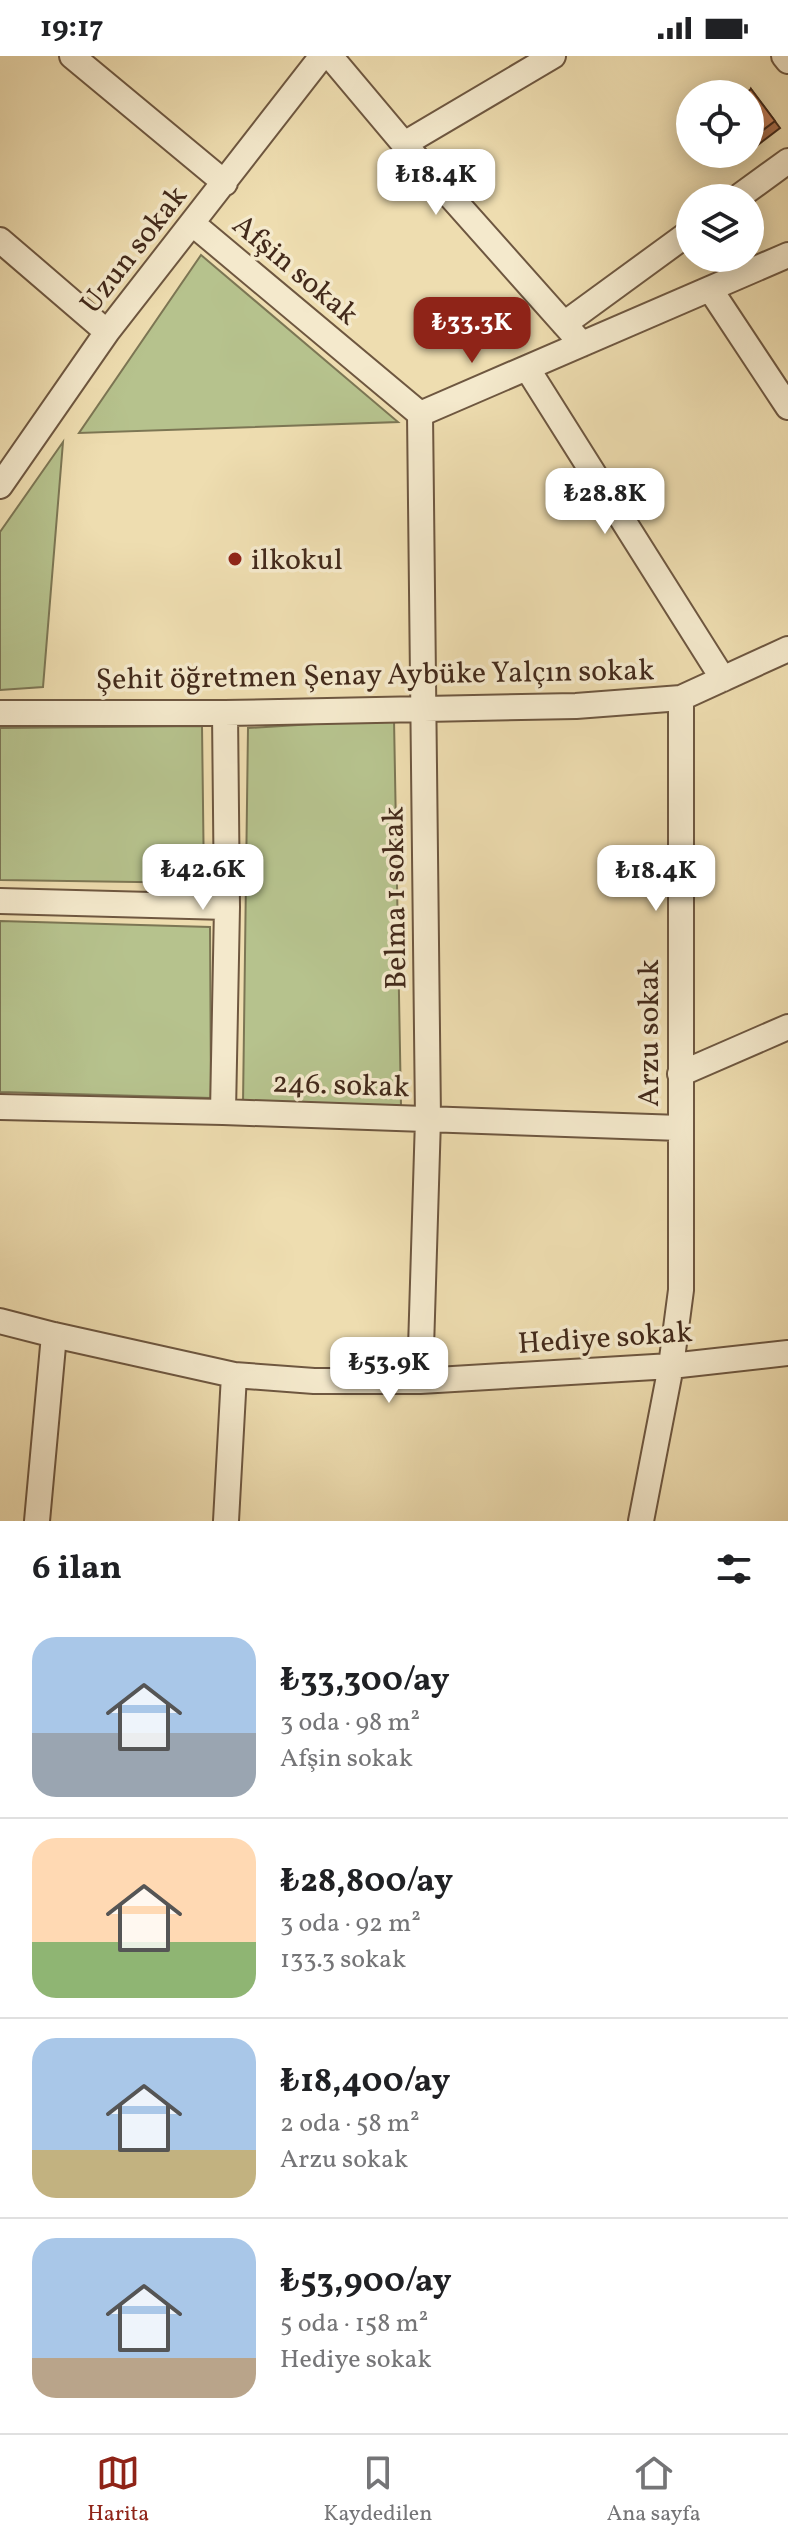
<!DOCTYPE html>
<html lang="tr">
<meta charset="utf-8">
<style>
:root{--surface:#fff;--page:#f6f6f6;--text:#202124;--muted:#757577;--line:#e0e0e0;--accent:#8f2418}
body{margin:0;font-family:Vollkorn,serif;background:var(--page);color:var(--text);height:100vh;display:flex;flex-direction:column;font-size:30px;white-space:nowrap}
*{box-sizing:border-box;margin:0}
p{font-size:26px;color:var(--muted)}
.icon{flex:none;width:44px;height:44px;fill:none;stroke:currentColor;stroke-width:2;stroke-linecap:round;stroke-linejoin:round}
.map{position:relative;height:1465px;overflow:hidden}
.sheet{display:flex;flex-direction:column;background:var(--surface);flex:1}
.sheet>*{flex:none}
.buttons{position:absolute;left:676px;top:24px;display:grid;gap:16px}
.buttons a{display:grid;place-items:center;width:88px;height:88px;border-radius:50%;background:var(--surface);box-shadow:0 4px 20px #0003;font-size:40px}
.price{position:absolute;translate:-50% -68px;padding:0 18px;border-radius:16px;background:#fff;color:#222;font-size:26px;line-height:52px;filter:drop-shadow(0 2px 4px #0008)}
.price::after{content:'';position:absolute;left:50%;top:48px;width:24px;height:18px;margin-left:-12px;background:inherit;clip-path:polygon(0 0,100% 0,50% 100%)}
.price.selected{background:var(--accent);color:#fff}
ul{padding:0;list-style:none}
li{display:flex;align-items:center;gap:24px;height:200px;padding:0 32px}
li+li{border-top:2px solid var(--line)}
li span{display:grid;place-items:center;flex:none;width:224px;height:160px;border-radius:24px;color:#555}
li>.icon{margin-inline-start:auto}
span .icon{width:96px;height:96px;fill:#fffc;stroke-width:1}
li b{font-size:34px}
h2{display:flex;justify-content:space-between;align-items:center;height:96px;padding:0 32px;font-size:34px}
.status{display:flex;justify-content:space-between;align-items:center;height:56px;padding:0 40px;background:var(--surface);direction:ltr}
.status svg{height:22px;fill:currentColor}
.tabs{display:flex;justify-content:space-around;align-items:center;height:112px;border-top:2px solid var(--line);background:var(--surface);font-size:22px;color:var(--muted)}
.tabs a{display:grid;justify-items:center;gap:4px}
.tabs .selected{color:var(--accent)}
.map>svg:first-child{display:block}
.green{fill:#b6c28d;stroke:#7c7654;stroke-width:2}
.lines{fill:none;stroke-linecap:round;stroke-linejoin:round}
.street-casing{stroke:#6e5740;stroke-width:28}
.street{stroke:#f4e9cc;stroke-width:24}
.wall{fill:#ab704d;stroke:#432a1b;stroke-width:2}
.building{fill:#c7825a;stroke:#432a1b;stroke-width:2}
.poi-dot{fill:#8f2418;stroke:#f4e9cc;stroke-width:3}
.labels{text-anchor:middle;stroke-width:7;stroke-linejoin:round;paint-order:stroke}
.street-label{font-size:30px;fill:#432a1b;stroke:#f4e9cc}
.poi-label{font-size:30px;fill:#432a1b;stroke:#f4e9cc;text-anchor:start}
</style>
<div class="status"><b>19:17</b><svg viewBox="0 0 49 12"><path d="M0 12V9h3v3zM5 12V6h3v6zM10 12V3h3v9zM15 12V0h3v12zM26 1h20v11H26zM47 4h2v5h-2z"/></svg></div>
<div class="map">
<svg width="788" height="1465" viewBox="0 0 788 1465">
<rect width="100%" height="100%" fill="#eeddb0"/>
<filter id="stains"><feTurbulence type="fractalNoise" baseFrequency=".0025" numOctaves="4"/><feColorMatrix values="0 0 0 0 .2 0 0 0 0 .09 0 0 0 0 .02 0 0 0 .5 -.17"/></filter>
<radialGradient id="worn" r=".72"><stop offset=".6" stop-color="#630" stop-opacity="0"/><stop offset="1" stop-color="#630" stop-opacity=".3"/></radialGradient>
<path class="green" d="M201,199l197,167 -319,11z
M63,386l-20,245 -43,3v-158z
M394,663l7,387 -158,-2 5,-376z
M202,670l2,157 -204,-3v-152z
M0,865l210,6 1,171 -211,-6z"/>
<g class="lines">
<g class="street-casing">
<path id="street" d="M72,0l153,127
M330,0l74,88 178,200
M784,0l4,5
M404,88l149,-88
M737,142l51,-37
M193,168l227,190 368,-159
M0,184l107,92
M710,233l78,118
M564,268l126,-92
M527,312l196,311
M420,358l8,705 -8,262
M0,430l107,-154 215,-276
M0,657h225l351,-7 105,-8 107,-49
M0,845l227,6
M680,1018l108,-47
M0,1051l223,5 457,16
M223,1056l4,-205 -2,-194
M0,1265l54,14 180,40 80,6h106l251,-15 117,-13
M37,1465l17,-186
M226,1465l8,-146
M641,1465l30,-155 10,-76v-592"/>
</g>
<use href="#street" class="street"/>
</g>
<path class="wall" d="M751,33l29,39 -30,23v-57z
M733,98h13l-8,7z"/>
<path class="building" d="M751,33l24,32 -25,19v-46h-5z"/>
<circle class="poi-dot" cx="235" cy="503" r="8"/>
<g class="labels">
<g class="street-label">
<text transform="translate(133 193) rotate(-52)" y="10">Uzun sokak</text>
<text transform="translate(296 213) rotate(40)" y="10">Afşin sokak</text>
<text transform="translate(375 618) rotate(-1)" y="10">Şehit öğretmen Şenay Aybüke Yalçın sokak</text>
<text transform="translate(394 842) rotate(-91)" y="10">Belma 1 sokak</text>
<text transform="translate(648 977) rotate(-90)" y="10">Arzu sokak</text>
<text transform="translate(341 1028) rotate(2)" y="10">246. sokak</text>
<text transform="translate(605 1281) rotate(-4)" y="10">Hediye sokak</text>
</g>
<g class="poi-label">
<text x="251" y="513">ilkokul</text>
</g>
</g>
<rect width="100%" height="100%" filter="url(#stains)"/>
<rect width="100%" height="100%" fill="url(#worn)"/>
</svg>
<div class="buttons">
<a><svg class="icon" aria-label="locate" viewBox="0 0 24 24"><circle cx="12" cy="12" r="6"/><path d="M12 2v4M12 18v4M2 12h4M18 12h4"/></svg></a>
<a><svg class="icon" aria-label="layers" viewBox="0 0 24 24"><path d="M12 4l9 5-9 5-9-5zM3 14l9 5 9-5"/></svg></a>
</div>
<b class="price" style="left:436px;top:161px">₺18.4K</b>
<b class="price selected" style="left:472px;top:309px">₺33.3K</b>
<b class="price" style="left:605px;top:480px">₺28.8K</b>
<b class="price" style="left:203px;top:856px">₺42.6K</b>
<b class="price" style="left:656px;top:857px">₺18.4K</b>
<b class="price" style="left:389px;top:1349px">₺53.9K</b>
</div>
<section class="sheet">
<h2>6 ilan<svg class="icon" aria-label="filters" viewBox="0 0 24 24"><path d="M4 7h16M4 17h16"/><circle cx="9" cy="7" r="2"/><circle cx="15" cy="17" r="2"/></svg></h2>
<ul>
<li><span style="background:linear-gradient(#a9c7e8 60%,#9aa5b1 0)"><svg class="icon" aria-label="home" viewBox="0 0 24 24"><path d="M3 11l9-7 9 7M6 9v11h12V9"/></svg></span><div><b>₺33,300/ay</b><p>3 oda · 98 m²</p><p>Afşin sokak</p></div></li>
<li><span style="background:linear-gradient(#ffd9b3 65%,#8fb573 0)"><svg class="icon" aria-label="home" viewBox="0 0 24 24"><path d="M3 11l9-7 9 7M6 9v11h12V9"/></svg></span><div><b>₺28,800/ay</b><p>3 oda · 92 m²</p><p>133.3 sokak</p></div></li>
<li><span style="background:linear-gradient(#a9c7e8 70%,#c2b280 0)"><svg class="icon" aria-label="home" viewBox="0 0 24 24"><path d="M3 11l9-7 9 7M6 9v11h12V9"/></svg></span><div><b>₺18,400/ay</b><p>2 oda · 58 m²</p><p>Arzu sokak</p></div></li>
<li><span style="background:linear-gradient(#a9c7e8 75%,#b9a48a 0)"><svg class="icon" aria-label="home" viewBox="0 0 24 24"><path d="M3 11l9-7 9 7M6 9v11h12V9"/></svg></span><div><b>₺53,900/ay</b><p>5 oda · 158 m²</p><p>Hediye sokak</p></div></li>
</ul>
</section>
<nav class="tabs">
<a class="selected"><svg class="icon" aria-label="map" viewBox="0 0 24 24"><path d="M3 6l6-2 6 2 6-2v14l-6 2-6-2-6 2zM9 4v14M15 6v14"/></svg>Harita</a>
<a><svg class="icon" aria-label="saved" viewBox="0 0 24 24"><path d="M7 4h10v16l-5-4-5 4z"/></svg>Kaydedilen</a>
<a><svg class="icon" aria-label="home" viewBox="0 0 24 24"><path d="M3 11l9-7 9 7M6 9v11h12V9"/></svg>Ana sayfa</a>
</nav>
